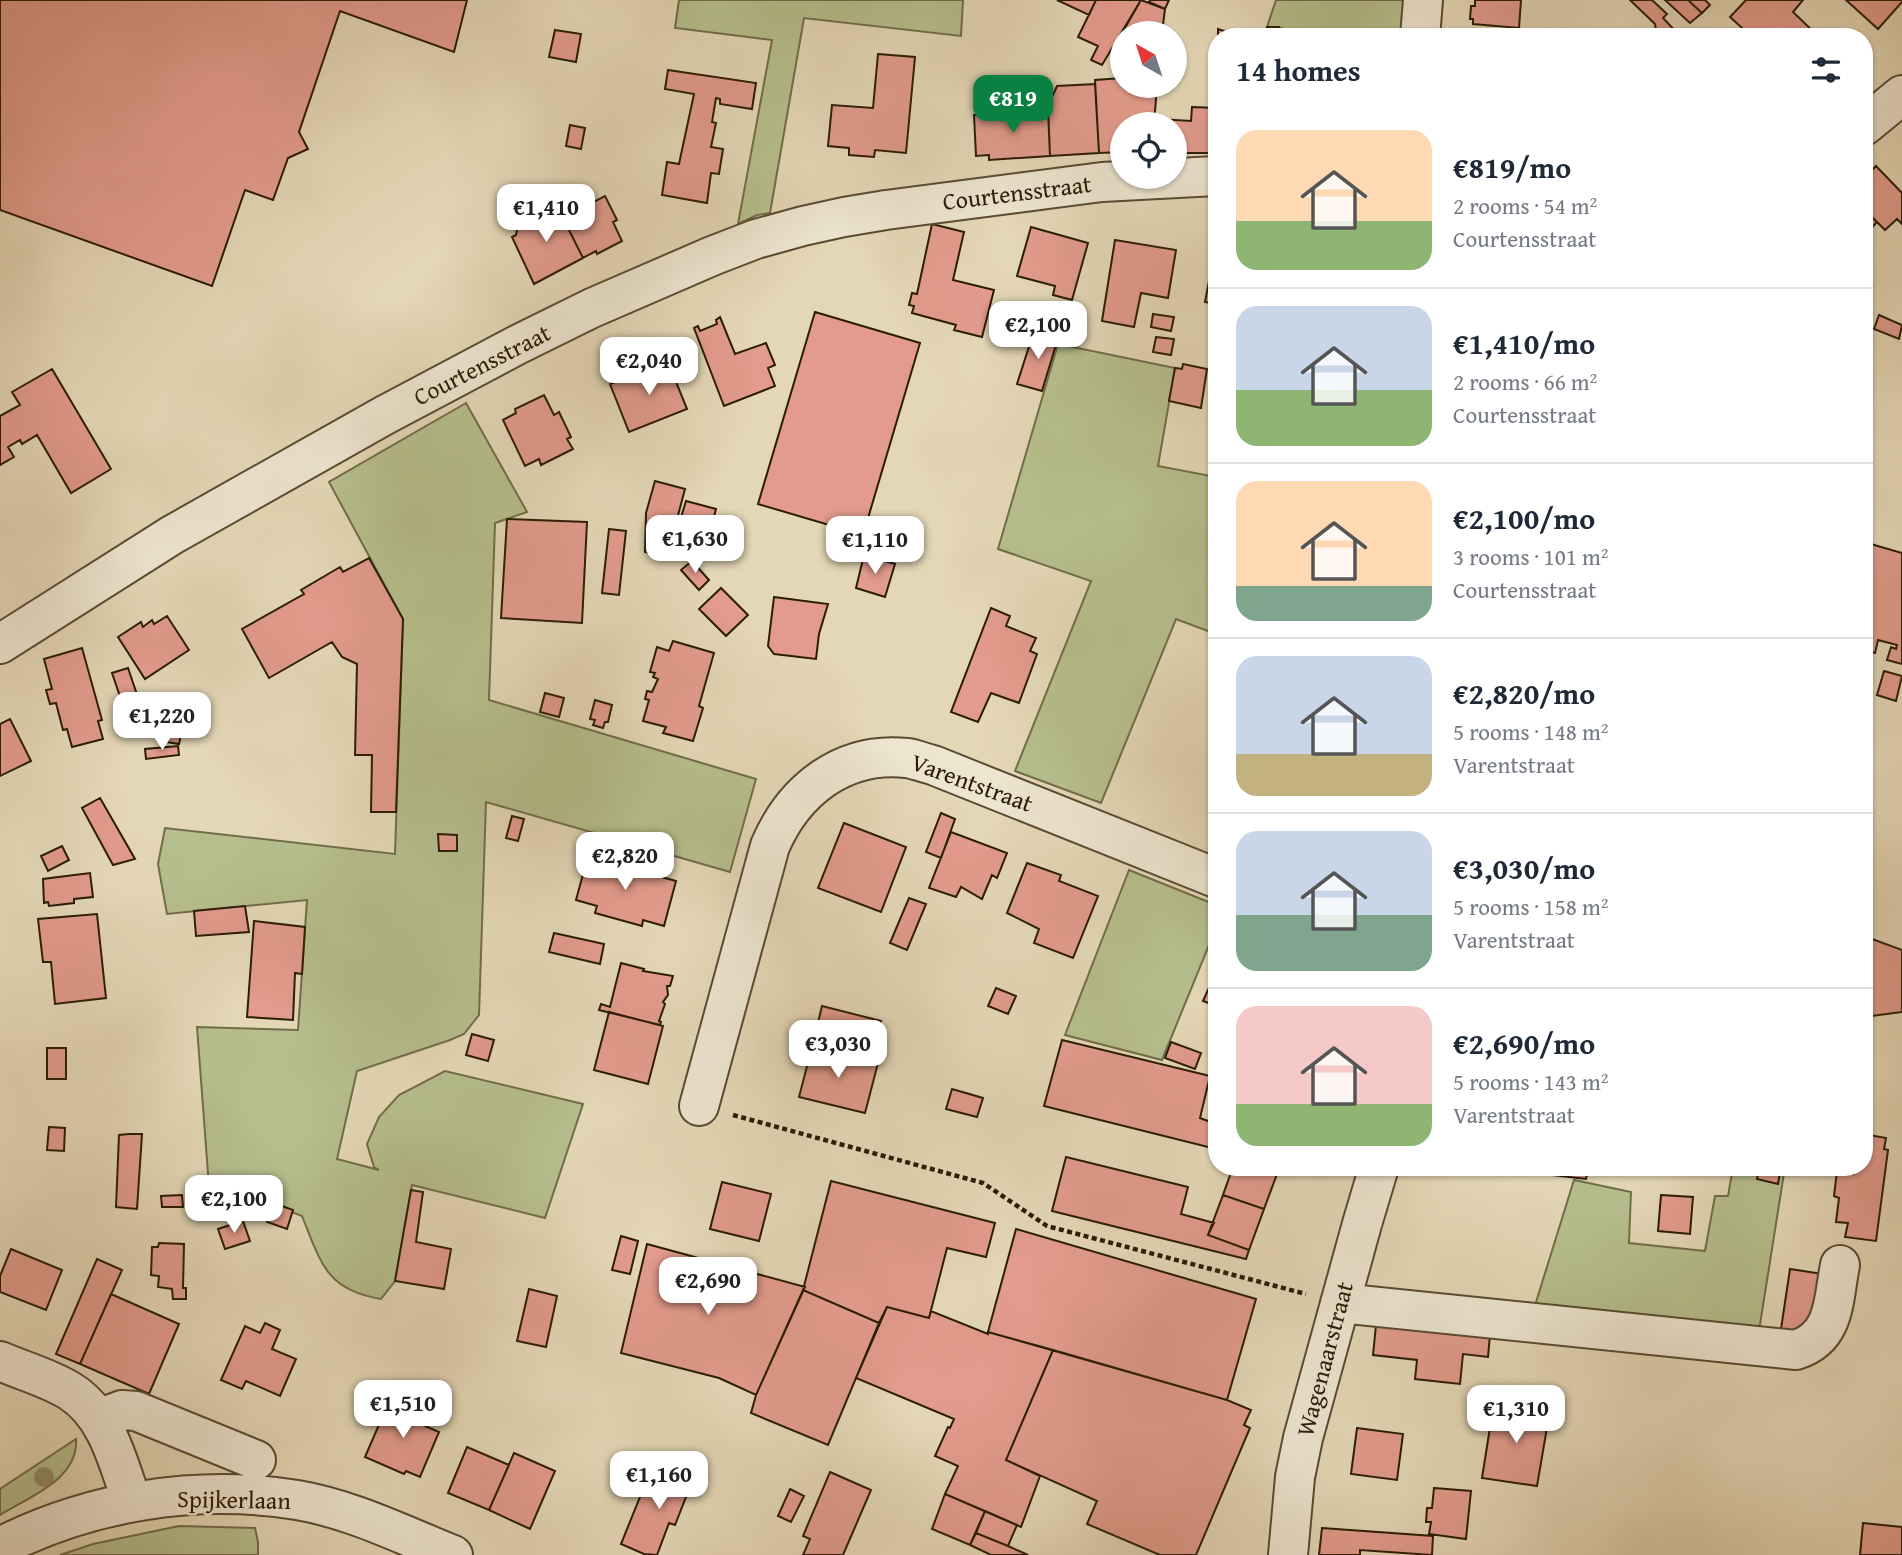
<!DOCTYPE html>
<meta charset="utf-8">
<style>
:root{--surface:#fff;--page:#f2f2f3;--text:#1f2937;--muted:#747a83;--line:#e0e1e3;--accent:#0b8043}
body{margin:0;font-family:"Gentium Book Plus",serif;background:var(--page);color:var(--text);height:100vh;display:flex;flex-direction:column;font-size:26px;white-space:nowrap}
*{box-sizing:border-box;margin:0}
p{font-size:23px;color:var(--muted)}
.icon{flex:none;width:38px;height:38px;fill:none;stroke:currentColor;stroke-width:2;stroke-linecap:round;stroke-linejoin:round}
.map{position:relative;flex:1;overflow:hidden}
.panel{position:absolute;left:1208px;top:28px;width:665px;height:1148px;display:flex;flex-direction:column;background:var(--surface);border-radius:28px;box-shadow:0 2px 5px #0004}
.panel>*{flex:none}
.needle{width:46px;rotate:321deg}
.buttons{position:absolute;left:1110px;top:21px;display:grid;gap:14px}
.buttons a{display:grid;place-items:center;width:77px;height:77px;border-radius:50%;background:var(--surface);box-shadow:0 2px 5px #0004;font-size:35px}
.price{position:absolute;translate:-50% -60px;padding:0 16px;border-radius:14px;background:#fff;color:#222;font-size:23px;line-height:46px;filter:drop-shadow(0 2px 4px #0008)}
.price::after{content:'';position:absolute;left:50%;top:42px;width:21px;height:16px;margin-left:-10px;background:inherit;clip-path:polygon(0 0,100% 0,50% 100%)}
.price.selected{background:var(--accent);color:#fff}
ul{padding:0;list-style:none}
li{display:flex;align-items:center;gap:21px;height:175px;padding:0 28px}
li+li{border-top:2px solid var(--line)}
li span{display:grid;place-items:center;flex:none;width:196px;height:140px;border-radius:21px;color:#555}
li>.icon{margin-inline-start:auto}
span .icon{width:84px;height:84px;fill:#fffc;stroke-width:1}
li b{font-size:30px}
h2{display:flex;justify-content:space-between;align-items:center;height:84px;padding:0 28px;font-size:30px}
.map>svg:first-child{display:block}
.green{fill:#b6be8d;stroke:#706d4a;stroke-width:2}
.building{fill:#e29b8c;stroke:#2b1c06;stroke-width:2}
.lines{fill:none;stroke-linecap:round;stroke-linejoin:round}
.minor-casing{stroke:#594b32;stroke-width:42}
.path{stroke:#2b1c06;stroke-width:4.5;stroke-dasharray:5 3.5;stroke-linecap:butt}
.minor{stroke:#ede5d0;stroke-width:38}
.tree{fill:#958b6b}
.labels{text-anchor:middle;stroke-width:5;stroke-linejoin:round;paint-order:stroke}
.street-label{font-size:24px;fill:#2b1c06;stroke:#ede5d0}
</style>
<div class="map">
<svg width="1902" height="1555" viewBox="0 0 1902 1555">
<rect width="100%" height="100%" fill="#e4d7b6"/>
<filter id="stains"><feTurbulence type="fractalNoise" baseFrequency=".00286" numOctaves="4"/><feColorMatrix values="0 0 0 0 .2 0 0 0 0 .09 0 0 0 0 .02 0 0 0 .5 -.17"/></filter>
<radialGradient id="worn" r=".72"><stop offset=".6" stop-color="#630" stop-opacity="0"/><stop offset="1" stop-color="#630" stop-opacity=".3"/></radialGradient>
<path class="green" d="M679,0h284l-2,36 -157,-18 -34,195 -13,2 -19,9 34,-184 -97,-12z
M1276,0h134l-2,37h-126v-9l-15,-1z
M1058,344l117,24 -17,98 58,11v157l-40,-15 -75,184 -86,-32 76,-190 -93,-32z
M466,403l61,109 -32,11 -6,177 267,79 -26,93 -244,-70 -7,213 -15,19 -14,6 -93,31 -20,88 42,11 -5,-3 -7,-23 12,-27 20,-22 46,-24 138,33 -38,114 -133,-33 -17,96 -14,18c-55,-9 -60,-36 -79,-83l-52,-20 -40,4 -13,-173 101,3 9,-130 -140,14 -9,-50 7,-36 230,26 8,-235 -74,-137z
M1129,870l87,35v23l-54,132 -97,-25z
M1733,1167h52l-27,170 -226,-22 42,-135 57,12 -2,51 76,8 10,-55h13z
M76,1439c3,40 -47,58 -76,76v-26z
M179,1526l76,2 3,14v13h-198l33,-11z"/>
<path class="building" d="M0,0h467l-13,52 -114,-41 -41,121 9,17 -20,9 -15,42 -28,-10 -33,96 -212,-76z
M1057,0h39l-7,15z
M1096,0h45l-39,65 -11,-5 7,-14 -20,-9z
M1141,0l24,9 -3,24h-40z
M1150,0h19l-4,9 -16,-7z
M1475,0h46l-2,28 -46,-4v-5h-3l1,-13h4z
M1630,0h22l15,14 -4,4 18,19h-24l-2,-13z
M1665,0h23l14,13 -12,10z
M1688,0h17l5,5 -8,8z
M1746,0h57l-10,12 26,25h-67l-22,-20z
M1846,0h56v2l-24,27z
M1267,27h12l1,10h-16z
M1218,29l23,8h-23z
M555,30l26,4 -5,28 -27,-5z
M878,54l37,3 -9,96 -31,-3 -1,7 -25,-2v-7l-21,-2 4,-41 41,3z
M668,70l88,13 -4,26 -32,-5v-5l-4,-1 -4,24 4,1 -5,24 12,2 -4,25 -8,-1 -4,30 -45,-8 5,-33 12,2 15,-70 -29,-5z
M1122,78v8h35l-3,38h-32v28l-23,1 -4,-73z
M1095,84l4,69 -49,3 -2,-50 9,-20z
M1192,107l24,1v45h-42v-29h-14v-5l31,2z
M1048,110l2,46 -61,4v-5l-13,1 -2,-41z
M570,125l15,3 -4,21 -15,-3z
M1876,166l26,27v31l-5,-5 -12,11 -21,-21v-31z
M605,196l12,24 -4,2 9,19 -25,13 -1,-3 -13,7 -21,-42 13,-7 1,2z
M557,206l26,52 -49,26 -22,-47 4,-2 3,-15 21,-10 2,3z
M1864,209l13,13 -13,14z
M932,224l32,8 -11,48 41,10 -12,47 -28,-7 2,-5 -44,-12 2,-7 -5,-1 3,-12 5,1z
M1031,227l57,16 -16,57 -19,-5 2,-9 -38,-10z
M1115,240l61,10 -8,48 -27,-5 -7,34 -32,-6z
M1216,244v60l-11,-2z
M815,312l105,31 -57,192 -105,-31z
M1153,314l21,3 -3,14 -20,-4z
M1879,315l23,10 -3,14 -25,-10z
M720,317l15,37 31,-11 9,22 -7,3 7,18 -51,20 -30,-78 4,-2 2,5 17,-7 -1,-4z
M1034,331l24,7 -16,53 -25,-7z
M1156,337l18,2 -3,16 -18,-3z
M668,362l3,8 3,-1 3,6 -3,2 13,32 -58,23 -19,-48z
M1183,364l24,5 -6,39 -32,-7 6,-33 7,1z
M52,369l59,100 -40,24 -34,-58 -15,9 -2,-4 -12,7 6,10 -14,8v-49l20,-11 -8,-13z
M544,395l10,20 5,-3 12,25 -4,2 6,10 -32,16 -2,-6 -14,7 -22,-46 13,-7 -1,-4z
M655,481l30,8 -18,68 -22,-5 1,-39z
M686,501l30,8 -6,23 -31,-8z
M507,519l80,3 -5,101 -81,-5z
M609,529l17,2 -7,64 -17,-2z
M1864,542l38,11v111l-15,-4 4,-13 5,2 1,-4 -19,-5 -3,13 -11,-3z
M864,555l31,9 -10,33 -29,-9z
M369,558l34,61 -7,193h-25l1,-57h-17l2,-91 -15,-7 -10,-15 -63,36 -27,-49 62,-35 -3,-4 39,-23 3,5z
M692,561l17,19 -10,10 -18,-20z
M721,588l27,27 -22,21 -27,-27z
M774,597l54,7 -9,30 -3,25 -42,-5 -6,-8z
M991,608l19,8 -4,10 30,12 -6,13 7,3 -18,49 -28,-10 -13,29 -27,-10z
M167,616l22,34 -44,29 -27,-42 23,-15 2,5 9,-7 2,4z
M673,641l41,12 -15,53 4,2 -10,33 -30,-8 3,-6 -23,-6 6,-21 -4,-1 2,-8 5,1 6,-13 -5,-2 2,-4 -5,-1 7,-25 12,4z
M82,648l20,72 -4,1 5,18 -31,8 -5,-18 -4,1 -7,-27 -6,1 -4,-14 6,-1 -8,-30z
M128,668l18,53 -16,5 -18,-53z
M1884,671l18,5 -6,25 -19,-6z
M545,693l19,5 -5,19 -19,-5z
M595,700l17,5 -4,17h-3l-2,6 -10,-3 2,-5 -5,-1z
M10,719l21,42 -31,15v-52z
M170,723l13,2 -4,19 -13,-2z
M178,746l1,9 -33,4 -1,-10z
M100,798l35,61 -22,6 -31,-57z
M941,813l14,6 -14,39 -15,-6z
M512,816l12,3 -6,22 -12,-3z
M844,823l62,24 -25,65 -63,-24z
M951,832l56,21 -10,25 -5,-3 -10,24 -21,-12 -5,10 -27,-9z
M438,834l19,1v16h-18z
M62,846l7,14 -21,11 -7,-15z
M589,852l30,8 -1,5 58,16 -12,45 -21,-6 -1,6 -47,-13 2,-7 -21,-6z
M1027,863l34,12 -2,6 39,15 -25,62 -39,-15 5,-14 -32,-16z
M90,873l3,24 -19,2v4l-25,3 -1,-4 -4,1 -1,-24z
M909,898l17,6 -19,46 -17,-7z
M245,906l4,26 -53,4 -2,-25z
M97,914l9,84 -51,6 -4,-42h-8l-5,-43z
M254,921l51,6 -3,47 -7,-1 -2,47 -46,-3z
M554,933l50,11 -4,20 -51,-12z
M1864,936l38,14v62l-38,5z
M621,963l23,6 -1,2 30,5 -3,10h-3l1,9 -5,7 2,2 -6,17 2,1 -1,3 -61,-15 2,-6 9,3z
M1212,981l4,2v23l-13,-5z
M996,988l20,8 -8,18 -20,-8z
M822,1006l59,15 -10,41 -59,-15z
M609,1012l54,14 -15,58 -54,-14z
M472,1034l22,6 -6,21 -22,-6z
M1062,1040l148,36 -10,42 16,6v25l-172,-43z
M1171,1042l30,11 -6,16 -30,-11z
M812,1047l66,16 -13,50 -66,-16z
M47,1048h19v31h-19z
M952,1089l31,9 -6,19 -31,-8z
M49,1127l16,1 -1,23 -17,-1z
M129,1134h13l-5,75 -21,-2 3,-72z
M1864,1134l22,4 -2,11 4,1 -12,91 -31,-4 3,-14 -12,-1 3,-24 -5,-2 3,-25 17,3v-7h10z
M1066,1157l122,30 -7,27 33,9 -6,12 41,15 -3,9 -194,-48z
M1233,1167h23l21,7 -13,35 -41,-14z
M1256,1167h24l-3,7z
M1553,1167h36l-3,12 -35,-4z
M1759,1167h22l-3,17 -21,-5z
M831,1181l164,42 -9,34 -39,-9 -18,70 -42,-11 -8,16 -76,-33z
M225,1182l21,6 -4,13 -21,-7z
M722,1182l49,12 -12,47 -49,-12z
M411,1190l12,2 -7,50 35,7 -7,40 -49,-8z
M182,1195l1,12h-21l-1,-11z
M1223,1195l41,14 -15,41 -41,-15z
M1661,1195l32,2 -3,37 -32,-3z
M274,1203l19,7 -6,19 -20,-7z
M243,1221l7,20 -25,8 -7,-20z
M1016,1229l240,70 -29,101 -239,-68z
M621,1236l17,5 -8,33 -18,-4z
M159,1243l25,1 -1,44h3v11h-13l-1,-10 -14,-2 1,-11 -8,-1 1,-28h6z
M647,1244l158,43 -49,108 -37,-17 -98,-25z
M11,1249l51,21 -16,40 -46,-18v-16z
M97,1259l25,11 -42,94 -24,-10z
M1790,1269l33,5 -9,59 -33,-4z
M529,1289l28,7 -11,51 -29,-6z
M803,1290l76,33 -51,122 -77,-32 5,-18z
M111,1294l68,30 -30,70 -69,-30z
M887,1307l42,11 2,-7 57,23v-2l65,18 -47,110 34,16 -19,51 -76,-33 13,-28 -23,-10 13,-29 2,1 4,-9 -98,-41z
M265,1323l15,7 -8,19 24,10 -16,37 -34,-15 -4,8 -21,-9 24,-54 15,7z
M1376,1325l114,10 -2,22 -25,-3 -3,30 -45,-5 2,-19 -44,-5z
M1053,1350l174,50 24,10 -7,15 6,3 -54,127h-36l-73,-31 10,-23 -91,-41z
M390,1399l39,18 -4,9 14,6 -19,45 -14,-6 -2,3 -39,-17z
M1507,1403l43,7 -13,76 -55,-8 10,-63 13,2z
M1357,1428l46,6 -6,46 -46,-6z
M467,1447l42,18 -20,45 -41,-17z
M514,1453l41,18 -25,58 -41,-19z
M677,1459l20,10 -22,56 -6,-2 -12,32 -13,-1 -23,-10 23,-57 13,5 7,-16 6,2z
M830,1472l41,18 -28,65h-40l7,-16 -7,-3z
M1434,1488l37,3 -5,48 -37,-5 2,-12h-5l1,-14h5z
M790,1489l14,7 -13,26 -13,-6z
M945,1494l40,17 -15,34 -38,-16z
M985,1511l32,14 -9,21 -32,-13z
M1863,1523l39,4v28h-42z
M1322,1528l111,8 -1,19 -72,-5v5h-41z
M976,1533l32,13 20,9h-37l-21,-10z"/>
<g class="lines">
<g class="minor-casing">
<path id="minor" d="M1420,37l3,-37
M1864,126l38,-31
M0,644l172,-109 213,-120 132,-70 75,-37 120,-52 44,-17 47,-13 41,-9 42,-7 216,-28 114,-6
M699,1106l71,-260c24,-56 73,-95 137,-88 8,1 17,5 26,7l283,113
M1340,1303l456,47c40,-13 37,-50 44,-85
M0,1361c23,10 49,17 70,30 38,24 48,72 62,111
M98,1419l24,-9 14,1 120,49
M0,1547c90,-46 197,-63 297,-47 54,9 106,35 156,55
M1288,1555l7,-78 8,-39 59,-214 17,-57"/>
</g>
<path class="path" d="M733,1115l250,68 64,43 259,68"/>
<use href="#minor" class="minor"/>
</g>
<circle class="tree" cx="44" cy="1477" r="10"/>
<g class="labels">
<g class="street-label">
<text transform="translate(1017 193) rotate(-7)" y="8">Courtensstraat</text>
<text transform="translate(482 365) rotate(-27)" y="8">Courtensstraat</text>
<text transform="translate(972 783) rotate(20)" y="8">Varentstraat</text>
<text transform="translate(1325 1359) rotate(-75)" y="8">Wagenaarstraat</text>
<text transform="translate(234 1500) rotate(1)" y="8">Spijkerlaan</text>
</g>
</g>
<rect width="100%" height="100%" filter="url(#stains)"/>
<rect width="100%" height="100%" fill="url(#worn)"/>
</svg>
<div class="buttons">
<a><svg class="needle" viewBox="-14 -14 28 28"><path d="M0-13l5 13h-10z" fill="#e53935"/><path d="M0 13l5-13h-10z" fill="#747a83"/></svg></a>
<a><svg class="icon" aria-label="locate" viewBox="0 0 24 24"><circle cx="12" cy="12" r="6"/><path d="M12 2v4M12 18v4M2 12h4M18 12h4"/></svg></a>
</div>
<b class="price selected" style="left:1013px;top:135px">€819</b>
<b class="price" style="left:546px;top:244px">€1,410</b>
<b class="price" style="left:1038px;top:361px">€2,100</b>
<b class="price" style="left:649px;top:397px">€2,040</b>
<b class="price" style="left:695px;top:575px">€1,630</b>
<b class="price" style="left:875px;top:576px">€1,110</b>
<b class="price" style="left:162px;top:752px">€1,220</b>
<b class="price" style="left:625px;top:892px">€2,820</b>
<b class="price" style="left:838px;top:1080px">€3,030</b>
<b class="price" style="left:234px;top:1235px">€2,100</b>
<b class="price" style="left:708px;top:1317px">€2,690</b>
<b class="price" style="left:403px;top:1440px">€1,510</b>
<b class="price" style="left:1516px;top:1445px">€1,310</b>
<b class="price" style="left:659px;top:1511px">€1,160</b>
<section class="panel">
<h2>14 homes<svg class="icon" aria-label="filters" viewBox="0 0 24 24"><path d="M4 7h16M4 17h16"/><circle cx="9" cy="7" r="2"/><circle cx="15" cy="17" r="2"/></svg></h2>
<ul>
<li><span style="background:linear-gradient(#ffd9b3 65%,#8fb573 0)"><svg class="icon" aria-label="home" viewBox="0 0 24 24"><path d="M3 11l9-7 9 7M6 9v11h12V9"/></svg></span><div><b>€819/mo</b><p>2 rooms · 54 m²</p><p>Courtensstraat</p></div></li>
<li><span style="background:linear-gradient(#c9d6e8 60%,#8fb573 0)"><svg class="icon" aria-label="home" viewBox="0 0 24 24"><path d="M3 11l9-7 9 7M6 9v11h12V9"/></svg></span><div><b>€1,410/mo</b><p>2 rooms · 66 m²</p><p>Courtensstraat</p></div></li>
<li><span style="background:linear-gradient(#ffd9b3 75%,#7fa58c 0)"><svg class="icon" aria-label="home" viewBox="0 0 24 24"><path d="M3 11l9-7 9 7M6 9v11h12V9"/></svg></span><div><b>€2,100/mo</b><p>3 rooms · 101 m²</p><p>Courtensstraat</p></div></li>
<li><span style="background:linear-gradient(#c9d6e8 70%,#c2b280 0)"><svg class="icon" aria-label="home" viewBox="0 0 24 24"><path d="M3 11l9-7 9 7M6 9v11h12V9"/></svg></span><div><b>€2,820/mo</b><p>5 rooms · 148 m²</p><p>Varentstraat</p></div></li>
<li><span style="background:linear-gradient(#c9d6e8 60%,#7fa58c 0)"><svg class="icon" aria-label="home" viewBox="0 0 24 24"><path d="M3 11l9-7 9 7M6 9v11h12V9"/></svg></span><div><b>€3,030/mo</b><p>5 rooms · 158 m²</p><p>Varentstraat</p></div></li>
<li><span style="background:linear-gradient(#f6c9c9 70%,#8fb573 0)"><svg class="icon" aria-label="home" viewBox="0 0 24 24"><path d="M3 11l9-7 9 7M6 9v11h12V9"/></svg></span><div><b>€2,690/mo</b><p>5 rooms · 143 m²</p><p>Varentstraat</p></div></li>
</ul>
</section>
</div>
